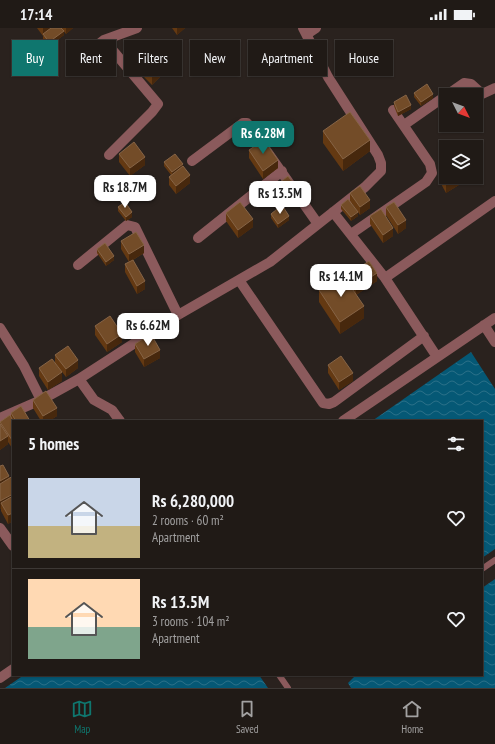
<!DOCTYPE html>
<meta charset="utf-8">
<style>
:root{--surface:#201a16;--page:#2d2723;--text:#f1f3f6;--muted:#a2a1a1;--line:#3d3835;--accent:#0f766e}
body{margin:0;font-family:"PT Sans Narrow",sans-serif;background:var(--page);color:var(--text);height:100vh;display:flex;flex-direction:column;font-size:15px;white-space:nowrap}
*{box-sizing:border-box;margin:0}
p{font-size:13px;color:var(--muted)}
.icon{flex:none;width:22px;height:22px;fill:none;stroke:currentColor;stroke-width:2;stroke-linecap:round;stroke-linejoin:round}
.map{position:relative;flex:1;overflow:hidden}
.sheet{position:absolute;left:12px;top:392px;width:471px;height:256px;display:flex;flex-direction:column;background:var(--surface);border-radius:0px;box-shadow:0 1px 3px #0004,0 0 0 1px var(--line)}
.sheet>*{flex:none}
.top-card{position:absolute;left:12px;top:12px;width:471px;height:36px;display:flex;gap:8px}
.needle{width:26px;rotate:132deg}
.tools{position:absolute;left:439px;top:60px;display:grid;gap:8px}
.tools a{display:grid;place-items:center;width:44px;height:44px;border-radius:0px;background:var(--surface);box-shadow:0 1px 3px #0004,0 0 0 1px var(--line);font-size:20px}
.price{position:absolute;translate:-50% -34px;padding:0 9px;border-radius:8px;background:#fff;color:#222;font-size:13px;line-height:26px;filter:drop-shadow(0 1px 2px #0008)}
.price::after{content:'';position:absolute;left:50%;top:24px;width:12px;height:9px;margin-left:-6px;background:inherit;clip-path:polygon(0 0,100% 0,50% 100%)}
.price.current{background:var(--accent);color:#fff}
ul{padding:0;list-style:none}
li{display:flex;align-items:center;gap:12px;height:100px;padding:0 16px}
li+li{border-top:1px solid var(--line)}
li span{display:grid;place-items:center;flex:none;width:112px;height:80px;border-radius:0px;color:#555}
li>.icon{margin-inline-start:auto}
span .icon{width:48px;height:48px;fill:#fffc;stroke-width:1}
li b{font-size:17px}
h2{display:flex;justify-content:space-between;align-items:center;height:48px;padding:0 16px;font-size:17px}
.pill{padding:0 14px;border-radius:0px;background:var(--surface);box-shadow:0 1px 3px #0004,0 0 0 1px var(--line);font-size:14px;line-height:36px}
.pill.current{background:var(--accent);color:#fff}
.status{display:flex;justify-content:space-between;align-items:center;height:28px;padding:0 20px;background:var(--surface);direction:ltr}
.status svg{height:11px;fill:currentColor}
.dock{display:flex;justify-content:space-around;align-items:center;height:56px;border-top:1px solid var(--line);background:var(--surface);font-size:11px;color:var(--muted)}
.dock a{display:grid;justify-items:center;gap:2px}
.dock .current{color:var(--accent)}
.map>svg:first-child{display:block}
.water{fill:url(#water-waves)}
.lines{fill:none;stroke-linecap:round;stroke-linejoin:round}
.service{stroke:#8b5a5c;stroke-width:6}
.minor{stroke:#8b5a5c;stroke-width:10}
.wall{fill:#643912}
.shaded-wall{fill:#47280d}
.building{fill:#734c28;stroke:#866446}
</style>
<div class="status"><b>17:14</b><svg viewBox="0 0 49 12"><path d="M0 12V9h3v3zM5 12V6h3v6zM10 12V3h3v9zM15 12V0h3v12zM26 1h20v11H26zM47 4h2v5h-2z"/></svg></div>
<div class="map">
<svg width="495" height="660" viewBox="0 0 495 660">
<defs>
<pattern id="water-waves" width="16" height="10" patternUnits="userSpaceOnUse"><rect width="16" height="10" fill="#055875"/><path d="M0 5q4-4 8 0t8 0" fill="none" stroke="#2a7088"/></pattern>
</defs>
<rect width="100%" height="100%" fill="#2a221e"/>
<path class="water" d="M471,324l24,37v160l-13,9v-137h-110z
M495,551v109h-144l-3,-5 8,-8h126v-87z
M24,647h235l9,13h-263z"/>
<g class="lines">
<path class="service" d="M482,541l13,-9
M279,647l9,13"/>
<path class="minor" d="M307,6l9,-6
M104,12l54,64 -6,8 -43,43
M80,31l24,-19 33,-12
M404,97l60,-42 7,1 11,10 13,-6
M192,133l51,-38h4l71,101
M333,184l52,66 52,79
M351,206l75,-52 6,-9 -2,-9 -37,-54
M198,210l84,-67
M78,237l49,-40 8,2 43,88
M385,250l110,-77
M239,252l84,123 6,1 5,-2 90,-66
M484,297l11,17
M0,300l24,38 17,34
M79,351l15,21 18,10 8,11
M0,390l41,-18 38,-21 99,-64 92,-53 95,-75 16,-16v-8l-3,-8 -50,-78 -25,-49
M343,393l152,-103
M0,500l13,18
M0,650l13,-9"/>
</g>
<path class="wall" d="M37,0h24l3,7 -15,11 -6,-7v-3z
M61,0h12l-7,6z
M172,0h13l-8,7z
M171,38l-19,19 -8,-8v-8z
M414,65l19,5 -12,8 -7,-9z
M394,74l17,7 -13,7 -4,-10z
M323,103l47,20 -27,20 -20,-28z
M249,122l29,18 -15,11 -14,-21z
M119,126l26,11 -15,11 -11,-14z
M164,134l19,4 7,17 -14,11 -7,-9v-8l2,-2 -7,-9z
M439,144l23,5v6l-16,10 -7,-13z
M272,161l24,6 -13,11 6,14 -11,8 -7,-10v-4l9,-7 -8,-10z
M350,165l20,15 -10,7 -10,-14z
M341,177l17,11 -7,5 -10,-12z
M118,179l14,10 -6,4 -8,-10z
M386,179l20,21 -8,6 -12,-19z
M226,185l27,14 -15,11 -12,-17z
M370,188l23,20 -10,7 -13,-19z
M121,213l23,12 -11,7 12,29 -8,5 -12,-22v-8l4,-2 -8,-13z
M97,221l17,11 -8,6 -9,-13z
M348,247l29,6 -21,14 8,23 -24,16 -21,-32v-12l29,-8z
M95,298l27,16 -15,10 -12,-17z
M135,316l25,14 -16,9 -9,-15z
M55,327l23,13 -12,9 -11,-14z
M328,337l25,16 -14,9 -11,-17z
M39,340l23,13 -14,9 -9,-14z
M33,372l24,16 -8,5h-8l-8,-13z
M11,385l19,8h-17v27h-1l-4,-6v2l-8,6v-28l11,-5z
M0,438l9,12 4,-2v45l-5,3 -7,-13v-2h-1z"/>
<path class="shaded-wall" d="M43,0h10l-10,8z
M66,0h7l-7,6z
M177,0h8l-8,7z
M64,3v4l-15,11v-4z
M171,30v8l-19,19v-8z
M433,66v4l-12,8v-4z
M411,77v4l-13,7v-4z
M370,112v11l-27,20v-12z
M145,129v8l-15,11v-8z
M278,132v8l-15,11v-8z
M183,136v5l-11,7v-4z
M190,147v8l-14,11v-8z
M459,149h3v6l-16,10v-9z
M296,159v8l-16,13v-8z
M370,172v8l-10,7v-8z
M132,184v5l-6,4v-4z
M358,184v4l-7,5v-4z
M289,188v4l-11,8v-4z
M253,191v8l-15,11v-8z
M406,192v8l-8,6v-9z
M393,200v8l-10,7v-8z
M144,217v8l-15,9v-8z
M114,228v4l-8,6v-4z
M377,245v8l-21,14v-8z
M145,253v8l-8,5v-8z
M364,278v12l-24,16v-12z
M122,306v8l-15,10v-8z
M160,322v8l-16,9v-8z
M78,332v8l-12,9v-8z
M62,344v9l-14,9v-8z
M353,345v8l-14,9v-8z
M57,380v8l-8,5h-6v-5z
M8,408v8l-8,6v-9z
M12,412h1v8h-1z
M9,448v8l-9,5v-8z
M13,466v8l-12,1v6h-1v-8z
M13,485v8l-5,3v-9z"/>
<path class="building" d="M51,0h10l3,3 -15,11 -6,-8z
M163,22l8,8 -19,19 -8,-8z
M427,56l6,10 -12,8 -7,-9z
M406,67l5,10 -13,7 -4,-10z
M350,84l20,28 -27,19 -20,-28z
M264,112l14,20 -15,11 -14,-21z
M134,114l11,15 -15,11 -11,-14z
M175,126l8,10 -11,8 -8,-10z
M183,138l7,9 -14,11 -7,-9z
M446,140v9h13l-13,7 -7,-12z
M288,148l8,11 -16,13 -8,-11z
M360,158l10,14 -10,7 -10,-14z
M348,171l10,13 -7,5 -10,-12z
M125,174l7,10 -6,5 -8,-10z
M240,174l13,17 -15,11 -12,-17z
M394,174l12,18 -8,5 -12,-18z
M282,177l7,11 -11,8 -7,-10z
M381,181l12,19 -10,7 -13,-19z
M136,204l8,13 -15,9 -8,-13z
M105,215l9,13 -8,6 -9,-13z
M133,232l12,21 -8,5 -12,-22z
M369,233l8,12 -21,14 -8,-12z
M342,246l22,32 -24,16 -21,-32z
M110,288l12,18 -15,10 -12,-18z
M151,306l9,16 -16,9 -9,-15z
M68,318l10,14 -12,9 -11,-14z
M341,328l12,17 -14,9 -11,-17z
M52,331l10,13 -14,10 -9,-14z
M46,363l11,17 -14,8 -10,-16z
M21,378l9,15h-14l-5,-8z
M10,387l3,6v19h-1l-12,-18z
M0,396l8,12 -8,5z
M3,437l6,11 -9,5v-15z
M13,448v18l-13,7v-17z
M13,468v17l-5,2 -7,-12z"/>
</svg>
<div class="tools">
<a><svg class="needle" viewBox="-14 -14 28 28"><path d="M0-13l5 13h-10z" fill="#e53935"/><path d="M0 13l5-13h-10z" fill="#a2a1a1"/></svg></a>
<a><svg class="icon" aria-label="layers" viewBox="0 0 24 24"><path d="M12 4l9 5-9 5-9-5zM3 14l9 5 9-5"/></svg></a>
</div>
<b class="price current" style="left:263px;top:127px">Rs 6.28M</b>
<b class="price" style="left:125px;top:181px">Rs 18.7M</b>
<b class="price" style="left:280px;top:187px">Rs 13.5M</b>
<b class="price" style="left:341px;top:270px">Rs 14.1M</b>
<b class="price" style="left:148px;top:319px">Rs 6.62M</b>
<div class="top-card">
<a class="pill current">Buy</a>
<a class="pill">Rent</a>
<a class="pill">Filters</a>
<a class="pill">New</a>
<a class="pill">Apartment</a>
<a class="pill">House</a>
</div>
<section class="sheet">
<h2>5 homes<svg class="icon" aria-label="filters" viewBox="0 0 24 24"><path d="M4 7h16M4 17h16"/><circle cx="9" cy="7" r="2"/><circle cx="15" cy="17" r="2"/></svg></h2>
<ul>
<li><span style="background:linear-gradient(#c9d6e8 60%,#c2b280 0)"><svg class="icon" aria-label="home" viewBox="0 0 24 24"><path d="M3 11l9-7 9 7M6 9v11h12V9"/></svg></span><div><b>Rs 6,280,000</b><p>2 rooms · 60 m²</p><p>Apartment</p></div><svg class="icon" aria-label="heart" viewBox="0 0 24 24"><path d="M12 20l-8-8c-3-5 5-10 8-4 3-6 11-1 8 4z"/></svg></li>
<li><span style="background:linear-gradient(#ffd9b3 60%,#7fa58c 0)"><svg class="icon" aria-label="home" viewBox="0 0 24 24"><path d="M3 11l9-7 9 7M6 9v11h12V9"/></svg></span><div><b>Rs 13.5M</b><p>3 rooms · 104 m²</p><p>Apartment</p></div><svg class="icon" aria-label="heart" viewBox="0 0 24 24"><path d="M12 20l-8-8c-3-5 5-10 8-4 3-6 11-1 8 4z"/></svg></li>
</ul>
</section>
</div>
<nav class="dock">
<a class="current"><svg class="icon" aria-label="map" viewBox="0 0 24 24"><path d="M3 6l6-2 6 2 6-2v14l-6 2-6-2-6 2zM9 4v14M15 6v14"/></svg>Map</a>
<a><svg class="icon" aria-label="saved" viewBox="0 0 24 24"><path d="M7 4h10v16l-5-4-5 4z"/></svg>Saved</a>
<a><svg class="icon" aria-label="home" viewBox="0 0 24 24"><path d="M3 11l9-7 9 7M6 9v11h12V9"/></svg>Home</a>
</nav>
